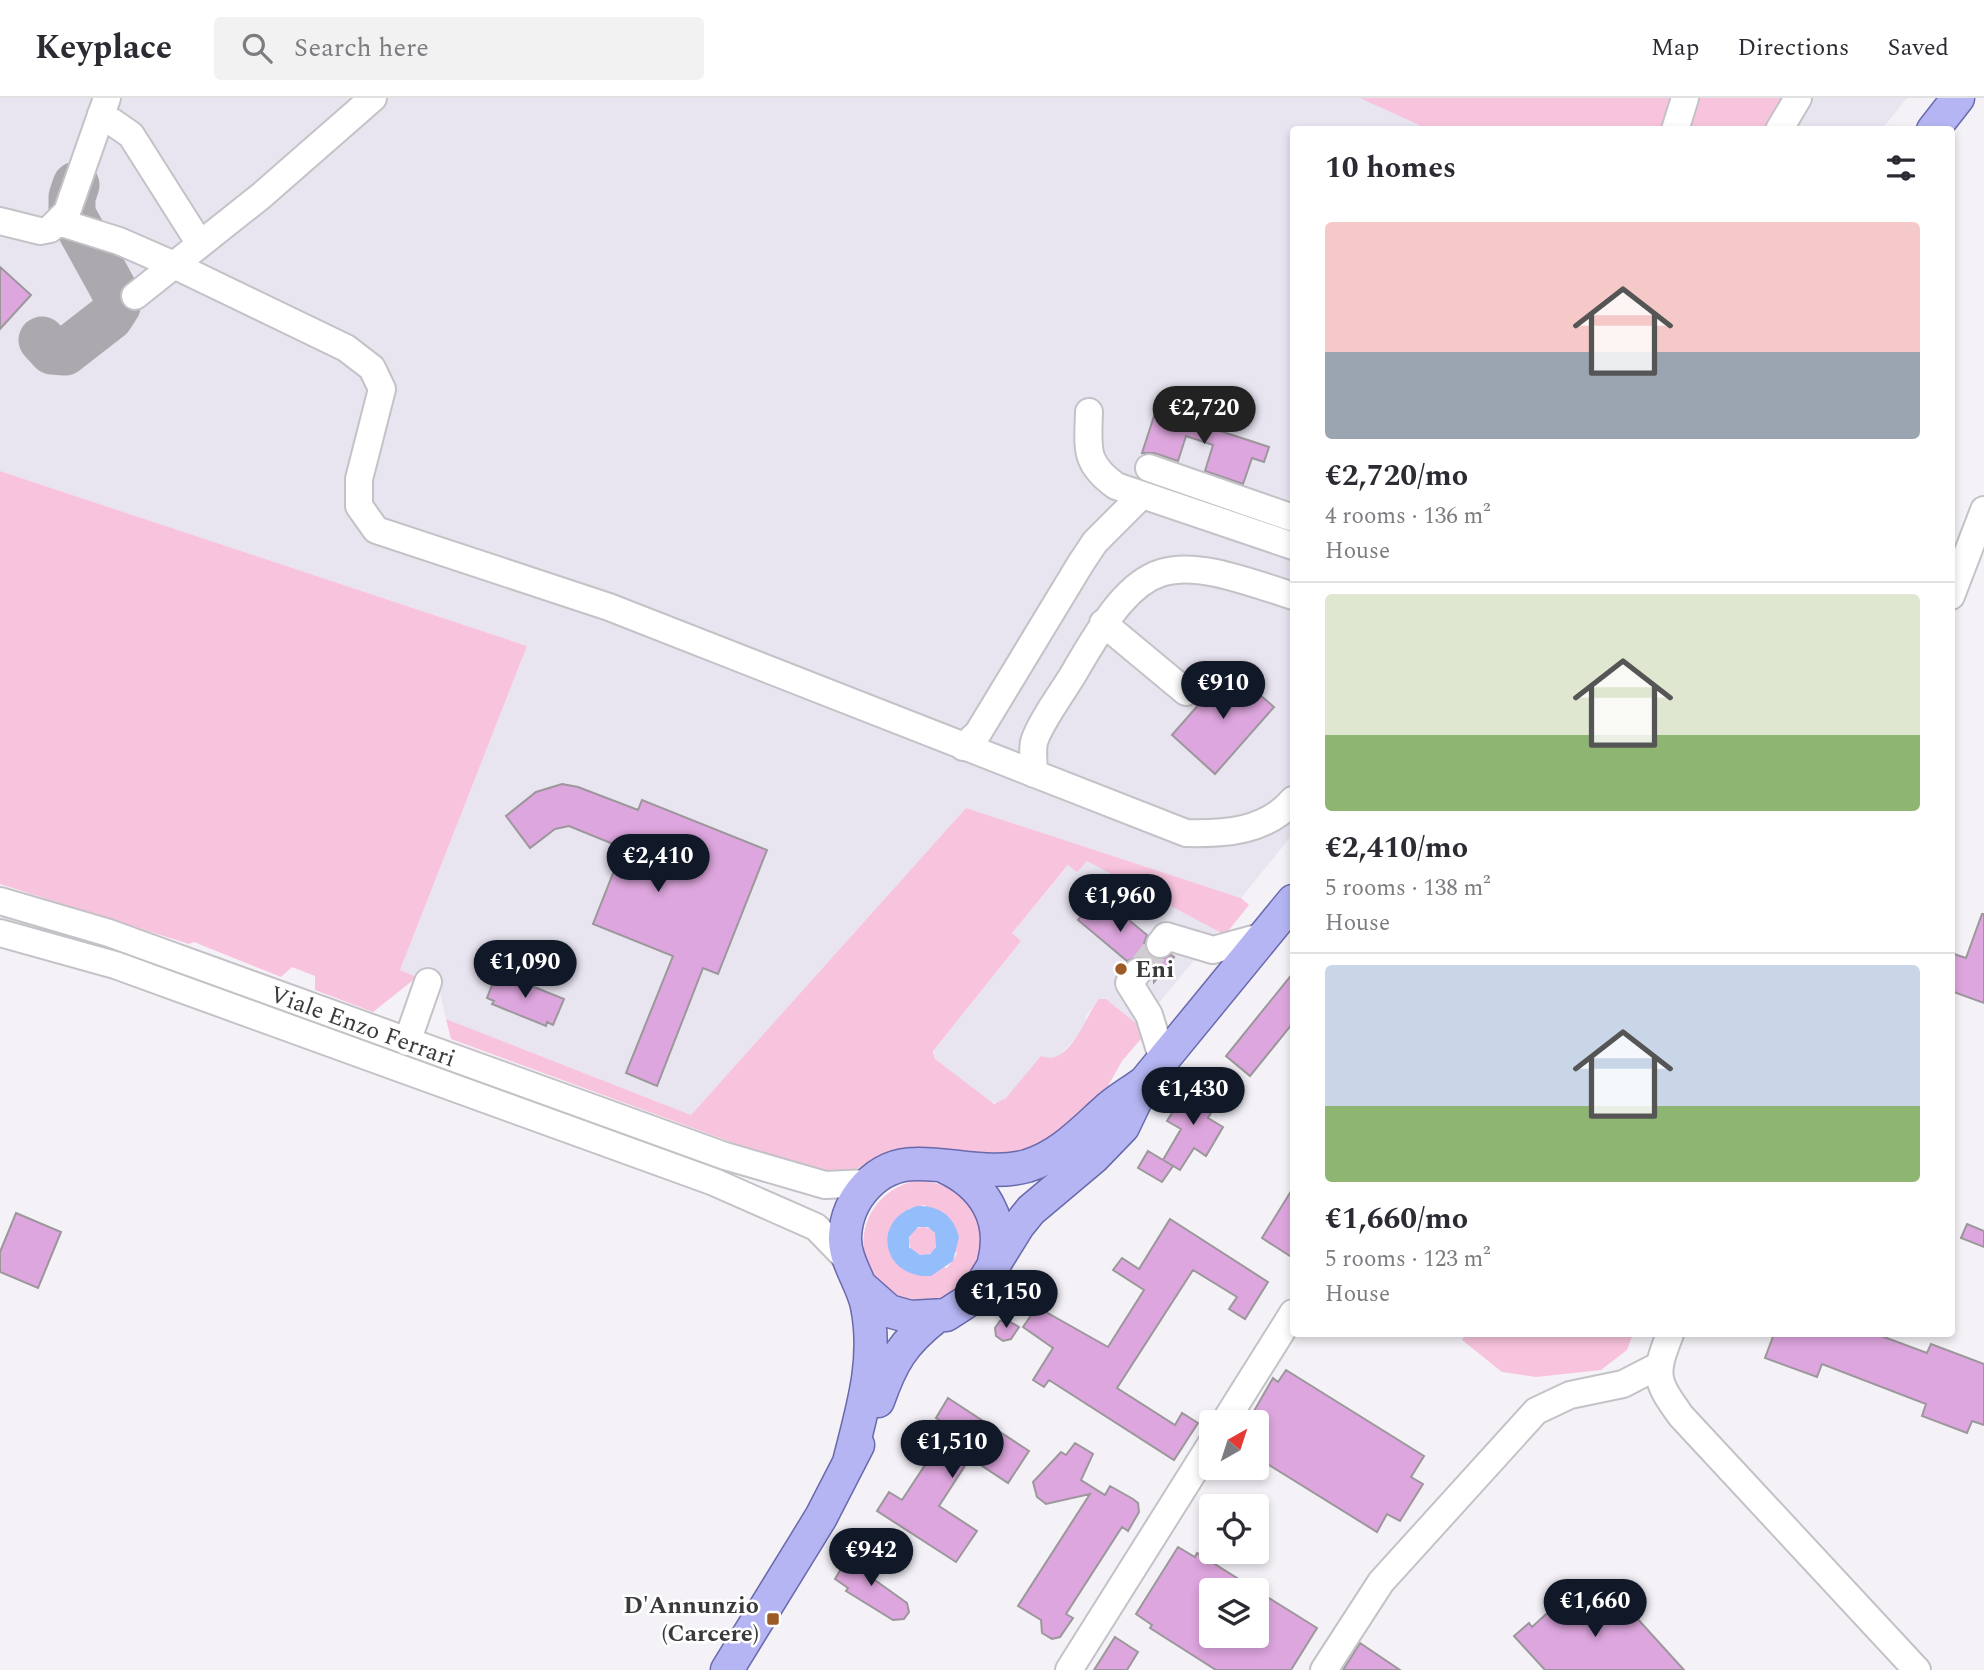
<!DOCTYPE html>
<meta charset="utf-8">
<style>
:root{--surface:#fff;--page:#f2f2f3;--text:#2b2b33;--muted:#7c7c81;--line:#e1e1e2;--accent:#111827}
body{margin:0;font-family:Spectral,serif;background:var(--page);color:var(--text);height:100vh;display:flex;flex-direction:column;font-size:26px;white-space:nowrap}
*{box-sizing:border-box;margin:0}
p{font-size:23px;color:var(--muted)}
.icon{flex:none;width:38px;height:38px;fill:none;stroke:currentColor;stroke-width:2;stroke-linecap:round;stroke-linejoin:round}
.map{position:relative;flex:1;overflow:hidden}
.details{position:absolute;left:1290px;top:28px;width:665px;height:1211px;display:flex;flex-direction:column;background:var(--surface);border-radius:7px;box-shadow:0 4px 10px #0003}
.details>*{flex:none}
.needle{width:46px;rotate:39deg}
.tools{position:absolute;left:1199px;top:1312px;display:grid;gap:14px}
.tools a{display:grid;place-items:center;width:70px;height:70px;border-radius:7px;background:var(--surface);box-shadow:0 4px 10px #0003;font-size:35px}
.price{position:absolute;translate:-50% -60px;padding:0 16px;border-radius:24px;background:var(--accent);color:#fff;font-size:23px;line-height:46px;filter:drop-shadow(0 2px 4px #0008)}
.price::after{content:'';position:absolute;left:50%;top:42px;width:21px;height:16px;margin-left:-10px;background:inherit;clip-path:polygon(0 0,100% 0,50% 100%)}
.price.on{background:#222;color:#fff}
ul{padding:0;list-style:none}
li{display:grid;align-content:center;gap:14px;height:371px;padding:0 35px}
li+li{border-top:2px solid var(--line)}
li span{display:grid;place-items:center;height:217px;border-radius:7px;color:#555}
li>.icon{margin-inline-start:auto}
span .icon{width:126px;height:126px;fill:#fffc;stroke-width:1}
li b{font-size:30px}
h2{display:flex;justify-content:space-between;align-items:center;height:84px;padding:0 35px;font-size:30px}
header{display:flex;align-items:center;gap:42px;box-sizing:border-box;height:98px;padding:0 35px;background:var(--surface);border-bottom:2px solid var(--line)}
header strong{font-size:33px}
nav{display:flex;gap:38px;margin-inline-start:auto;font-size:24px}
.search{width:490px;height:63px;background:var(--page);display:flex;align-items:center;gap:18px;box-sizing:border-box;padding:0 24px;border-radius:7px;color:var(--muted);font-size:26px}
.map>svg:first-child{display:block}
.built{fill:#e8e4f0}
.green{fill:#f8c4dd;fill-rule:evenodd}
.water{fill:#94bdfb;fill-rule:evenodd}
.lines{fill:none;stroke-linecap:round;stroke-linejoin:round}
.taxiway{stroke:#aba9ad;stroke-width:47}
.building{fill:#dea6de;stroke:#9b979b;stroke-width:2;fill-rule:evenodd}
.minor-tunnel{stroke:#cfcdd1;stroke-width:26;stroke-dasharray:26 13;stroke-linecap:butt}
.minor-casing{stroke:#c4c2c7;stroke-width:30}
.major-casing{stroke:#6969ad;stroke-width:35}
.minor{stroke:#fff;stroke-width:26}
.major{stroke:#b5b5f3;stroke-width:32}
.poi-dot{fill:#9b5a26;stroke:#fff;stroke-width:2.5}
.labels{text-anchor:middle;stroke-width:5;stroke-linejoin:round;paint-order:stroke}
.poi-label{font-size:24px;font-weight:bold;fill:#3a393b;stroke:#fff;text-anchor:start}
.street-label{font-size:24px;fill:#3a393b;stroke:#fff}
</style>
<header>
<strong>Keyplace</strong>
<div class="search"><svg class="icon" aria-label="search" viewBox="0 0 24 24"><circle cx="10" cy="10" r="6"/><path d="M15 15l6 6"/></svg>Search here</div>
<nav><a>Map</a><a>Directions</a><a>Saved</a></nav>
</header>
<div class="map">
<svg width="1984" height="1572" viewBox="0 0 1984 1572">
<rect width="100%" height="100%" fill="#f4f2f7"/>
<path class="built" d="M0,0h1907l-25,31 -589,1v704l-52,64 -275,-90 -275,307 -245,-96 -7,-32 -39,-17 127,-324 -527,-175z
M1086,762l132,71 -78,95 -34,-27h-7l-13,17 -1,12 -26,28 -13,2 -45,44 -11,1 -55,-44 -1,-12 87,-106 -9,-8 57,-68z"/>
<path class="green" d="M1360,0h429l-18,32 -343,-1z
M0,373l527,175 -127,324 17,7 -44,35 -58,-22v-14l-23,-9 -11,10 -87,-35 -5,2 -189,-60z
M966,710l275,90 8,7 -24,30 -138,-74 -10,11 -9,-7 -56,68 9,8 -88,110 2,8 59,45 12,-6 35,-42c29,12 45,-42 58,-57h7l41,33 -25,29 -14,25 -22,29 -52,35 -54,8 -43,-9 -29,-1 -60,24 -16,2 -93,-29 -288,-106 -5,-20 245,96z
M914,1083c84,-3 90,114 14,120 -76,6 -90,-100 -14,-120zM925,1107l32,49 -10,14 -57,-14 -1,-24 21,-22z
M909 1143a14 14 0 1 1 28 0a14 14 0 1 1-28 0Z
M1466,1236h167l-6,16 -26,20 -65,7 -34,-5 -40,-32z"/>
<path class="water" d="M917,1108c22,-1 37,10 42,31l-6,24 -22,15c-49,3 -61,-56 -14,-70zM918,1129h10l7,6 1,14 -6,7 -10,1 -11,-8v-10z"/>
<g class="lines">
<path class="taxiway" d="M42,242l10,11 13,1 45,-35 7,-11 -2,-14 -43,-78v-17l4,-12"/>
</g>
<path class="building" d="M0,169l31,28 -31,34z
M1156,312l113,37 -5,15 -12,-4 -9,26 -38,-13 8,-26 -27,-9 -8,25 -24,-8h-12z
M1230,571l44,38 -59,67 -43,-39z
M562,686l16,3 60,23 4,-10 125,50 -49,124 -15,-6 -46,118 -31,-13 47,-117 -80,-32 30,-76 -54,-22 -14,3 -25,19 -24,-32 30,-24z
M1099,797l48,40 -3,8 6,13 9,4 12,-5 3,2 -20,25 -1,-15 -5,-7 -8,-4 -13,5 -49,-41z
M1982,816h2v89l-33,-12v-38l15,5z
M497,874l67,27 -11,26 -6,-3 -1,4 -54,-22 2,-3 -7,-3z
M1293,875v50l-43,53 -24,-20z
M1190,986l28,17 -10,17 15,9 -17,29 -12,-8 -14,22 -17,-10 18,-31 -14,-8z
M1148,1053l25,15 -11,16 -24,-14z
M1293,1090v70l-31,-20z
M16,1115l45,19 -23,56 -38,-16v-20z
M1170,1121l98,63 -23,37 -16,-10 8,-12 -44,-27 -76,118 58,37 7,-12 16,10 -24,37 -125,-80 -5,7 -11,-7 20,-32 -30,-21 14,-20 71,40 36,-57 -31,-20 9,-12 17,11z
M1967,1126l17,7v16l-23,-9z
M1007,1222l12,7 -8,12 -8,2 -7,-5 -1,-8 5,-7z
M1774,1236h102l51,19 4,-9 53,20v61l-12,-4 -5,12 -45,-17 4,-12 -104,-40 -5,13 -52,-19z
M1286,1272l138,86 -13,21 12,7 -23,37 -13,-7 -10,18 -121,-75 2,-43 -4,-3 19,-33 5,4z
M948,1300l81,53 -21,32 -38,-25 -31,48 38,25 -21,31 -79,-51 12,-19 13,8 48,-73 -14,-9z
M1075,1345l18,11 -12,26 24,15 5,-9 23,13 5,4 1,9 -11,19 -6,-4 -56,87 7,4 -13,19 -8,2 -10,-6 -1,-13 -23,-14 72,-112 -44,10 -9,-7 -4,-15 28,-30 5,3z
M1178,1449l17,10 2,-4 120,75 -26,42h-75l-66,-42 2,-3 -16,-11zM1211,1493h45v45h-45z
M851,1454l26,17 -5,9 35,25 2,9 -5,7 -11,1 -47,-29 2,-3 -13,-9z
M1605,1485l79,87h-139l-31,-34 15,-13 3,4 22,-20 11,12z
M1115,1539l23,15 -11,18h-33z
M1360,1545l40,27h-57z"/>
<g class="lines">
<path class="minor-tunnel" d="M1138,874l22,-28"/>
<g class="minor-casing">
<path id="minor" d="M101,16l30,21 69,109
M1675,32l10,-32
M1779,32l19,-32
M0,123l40,10 10,-2 17,-17 40,-114
M59,124l60,19 55,24 172,83 26,20 10,21 -23,90v27l17,24 233,77 577,226c38,1 80,-1 107,-33
M135,198l126,-100 112,-98
M1089,314c-1,37 -5,51 27,74l177,60
M1149,370l144,50
M1951,498l33,-86
M1103,525l83,69
M963,649l15,-14 103,-170 14,-21 47,-47
M1034,676c0,-9 -2,-23 0,-32 5,-18 30,-52 40,-69 70,-122 91,-120 219,-77
M0,803l109,32 616,223 100,29 43,-2
M0,835l115,32 599,217 102,45 33,34
M1160,846l6,-8 47,14 51,-14
M1138,874l-9,11 20,32 14,45
M407,944l21,-60
M1670,1236c-16,41 -15,46 11,82l236,254
M1224,1325l69,-110
M1069,1572l142,-226
M1324,1572l57,-88 155,-171 34,-16 53,-11 35,-18"/>
</g>
<g class="major-casing">
<path id="major" d="M1933,32l25,-32
M945,1069c39,18 60,52 49,95
M863,1190l26,23 21,6 36,-2 28,-18 44,-71 13,-16 63,-53 29,-30 21,-44 149,-182
M878,1303c14,-40 25,-58 58,-84
M849,1364c13,-52 29,-101 18,-156 -5,-24 -23,-45 -22,-70 2,-37 31,-72 71,-72 36,-1 75,12 111,2 32,-10 53,-32 77,-54 11,-11 26,-19 38,-28
M727,1572l94,-153 37,-72"/>
</g>
<use href="#minor" class="minor"/>
<use href="#major" class="major"/>
</g>
<g class="poi-dot">
<circle cx="1121" cy="871" r="7"/>
<rect x="766" y="1514" width="14" height="14" rx="3.5"/>
</g>
<g class="labels">
<g class="poi-label">
<text x="1135" y="879">Eni</text>
<text x="759" y="1515" text-anchor="end">D'Annunzio<tspan x="759" dy="28">(Carcere)</tspan></text>
</g>
<g class="street-label">
<text transform="translate(363 928) rotate(20)" y="8">Viale Enzo Ferrari</text>
</g>
</g>
</svg>
<div class="tools">
<a><svg class="needle" viewBox="-14 -14 28 28"><path d="M0-13l5 13h-10z" fill="#e53935"/><path d="M0 13l5-13h-10z" fill="#7c7c81"/></svg></a>
<a><svg class="icon" aria-label="locate" viewBox="0 0 24 24"><circle cx="12" cy="12" r="6"/><path d="M12 2v4M12 18v4M2 12h4M18 12h4"/></svg></a>
<a><svg class="icon" aria-label="layers" viewBox="0 0 24 24"><path d="M12 4l9 5-9 5-9-5zM3 14l9 5 9-5"/></svg></a>
</div>
<b class="price on" style="left:1204px;top:348px">€2,720</b>
<b class="price" style="left:1223px;top:623px">€910</b>
<b class="price" style="left:658px;top:796px">€2,410</b>
<b class="price" style="left:1120px;top:836px">€1,960</b>
<b class="price" style="left:525px;top:902px">€1,090</b>
<b class="price" style="left:1193px;top:1029px">€1,430</b>
<b class="price" style="left:1006px;top:1232px">€1,150</b>
<b class="price" style="left:952px;top:1382px">€1,510</b>
<b class="price" style="left:871px;top:1490px">€942</b>
<b class="price" style="left:1595px;top:1541px">€1,660</b>
<section class="details">
<h2>10 homes<svg class="icon" aria-label="filters" viewBox="0 0 24 24"><path d="M4 7h16M4 17h16"/><circle cx="9" cy="7" r="2"/><circle cx="15" cy="17" r="2"/></svg></h2>
<ul>
<li><span style="background:linear-gradient(#f6c9c9 60%,#9aa5b1 0)"><svg class="icon" aria-label="home" viewBox="0 0 24 24"><path d="M3 11l9-7 9 7M6 9v11h12V9"/></svg></span><div><b>€2,720/mo</b><p>4 rooms · 136 m²</p><p>House</p></div></li>
<li><span style="background:linear-gradient(#dfe7d0 65%,#8fb573 0)"><svg class="icon" aria-label="home" viewBox="0 0 24 24"><path d="M3 11l9-7 9 7M6 9v11h12V9"/></svg></span><div><b>€2,410/mo</b><p>5 rooms · 138 m²</p><p>House</p></div></li>
<li><span style="background:linear-gradient(#c9d6e8 65%,#8fb573 0)"><svg class="icon" aria-label="home" viewBox="0 0 24 24"><path d="M3 11l9-7 9 7M6 9v11h12V9"/></svg></span><div><b>€1,660/mo</b><p>5 rooms · 123 m²</p><p>House</p></div></li>
</ul>
</section>
</div>
